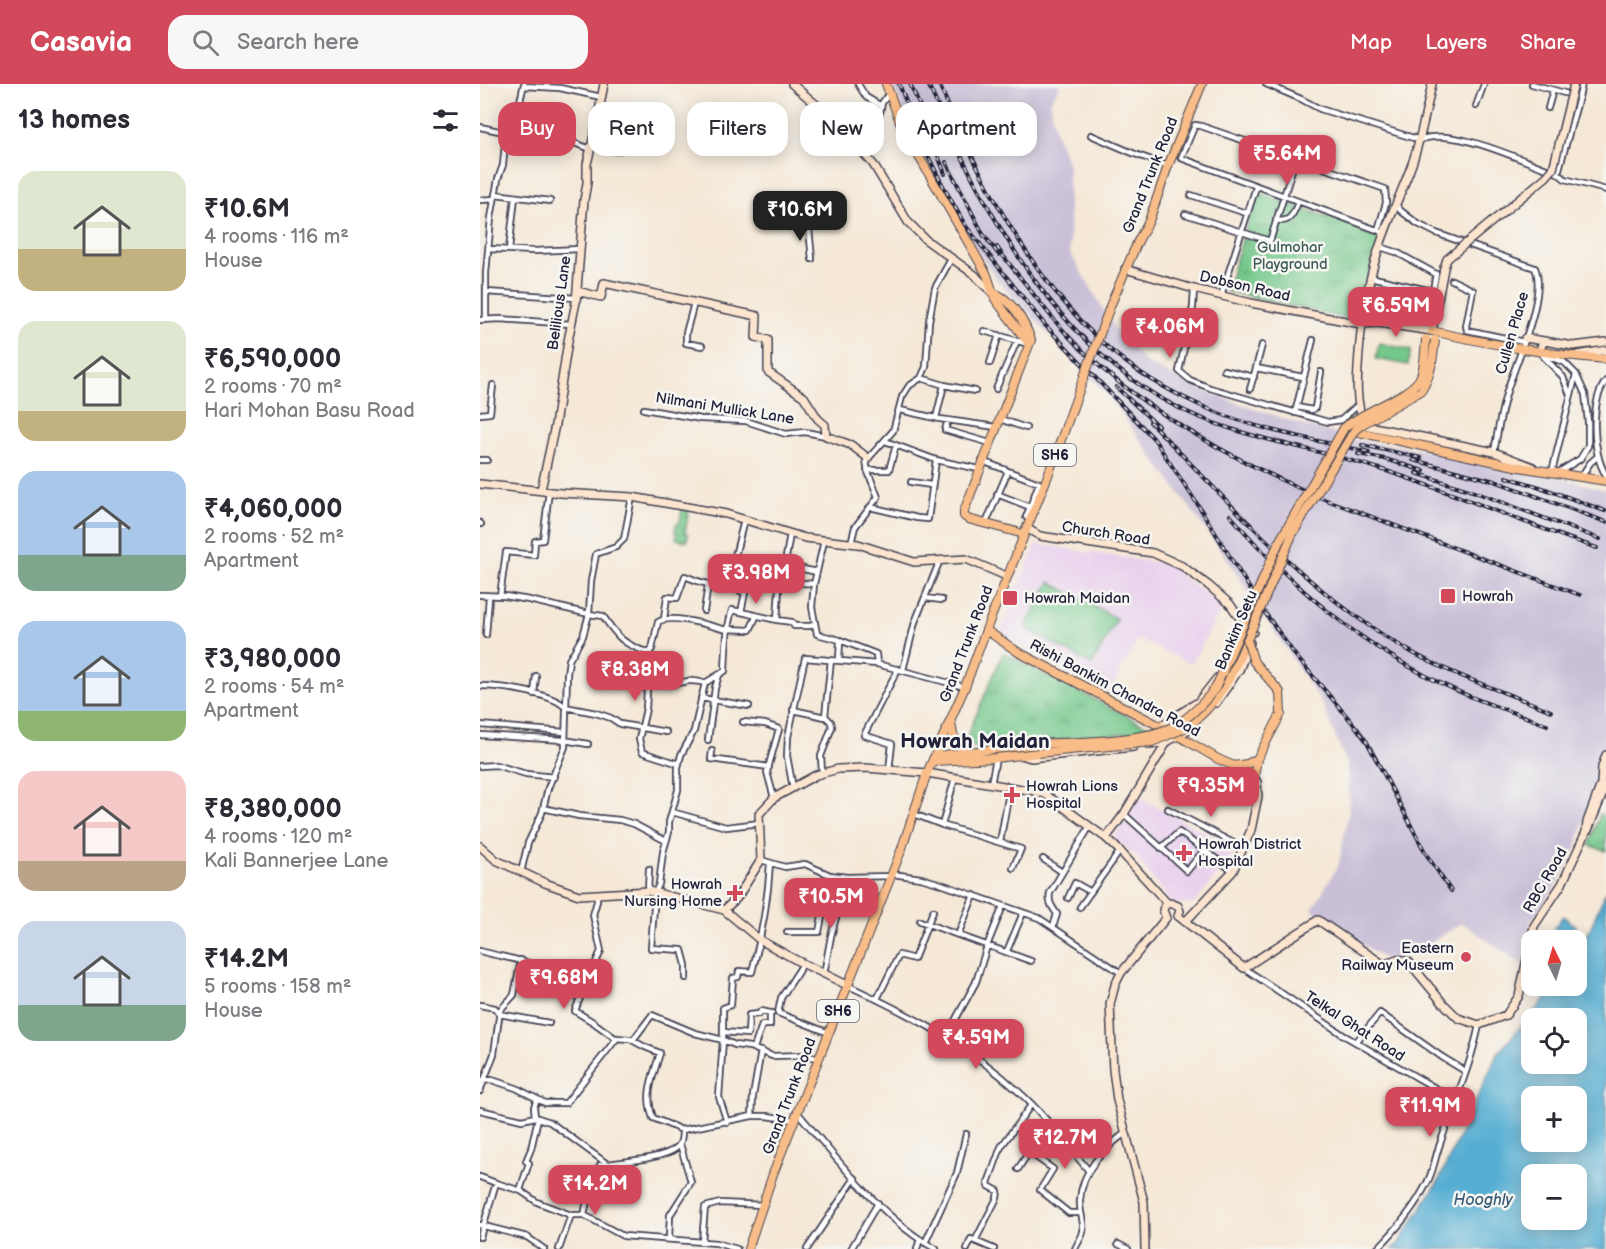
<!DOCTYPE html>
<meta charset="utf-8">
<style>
:root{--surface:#fff;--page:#f7f7f7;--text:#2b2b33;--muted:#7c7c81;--accent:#d1495b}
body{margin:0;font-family:"Balsamiq Sans",sans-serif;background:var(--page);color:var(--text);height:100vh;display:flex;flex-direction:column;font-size:22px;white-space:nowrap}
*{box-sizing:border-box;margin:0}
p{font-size:20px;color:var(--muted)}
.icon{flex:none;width:33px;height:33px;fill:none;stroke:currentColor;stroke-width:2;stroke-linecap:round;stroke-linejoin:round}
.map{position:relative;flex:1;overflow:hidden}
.sheet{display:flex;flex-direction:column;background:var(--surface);width:480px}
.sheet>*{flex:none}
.banner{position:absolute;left:18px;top:18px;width:570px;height:54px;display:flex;gap:12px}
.needle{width:39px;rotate:355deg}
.fabs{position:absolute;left:1041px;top:846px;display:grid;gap:12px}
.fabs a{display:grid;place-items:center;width:66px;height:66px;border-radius:12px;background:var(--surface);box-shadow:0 3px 15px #0003;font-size:30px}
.price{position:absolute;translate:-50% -51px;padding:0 14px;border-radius:12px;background:var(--accent);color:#fff;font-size:20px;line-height:39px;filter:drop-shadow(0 2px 3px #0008)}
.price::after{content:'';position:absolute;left:50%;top:36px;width:18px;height:14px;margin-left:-9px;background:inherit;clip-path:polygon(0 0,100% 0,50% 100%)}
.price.active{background:#222;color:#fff}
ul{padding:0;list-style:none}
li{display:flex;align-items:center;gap:18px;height:150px;padding:0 18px}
li span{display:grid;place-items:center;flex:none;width:168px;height:120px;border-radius:18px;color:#555}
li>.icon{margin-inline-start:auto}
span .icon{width:72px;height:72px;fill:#fffc;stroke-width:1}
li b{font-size:26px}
h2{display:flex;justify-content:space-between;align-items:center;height:72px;padding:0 18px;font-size:26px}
.tag{padding:0 21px;border-radius:18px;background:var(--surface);box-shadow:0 3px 15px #0003;font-size:21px;line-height:54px}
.tag.active{background:var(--accent);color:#fff}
header{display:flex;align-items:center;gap:36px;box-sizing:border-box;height:84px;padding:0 30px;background:var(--accent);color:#fff}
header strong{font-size:28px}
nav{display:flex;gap:33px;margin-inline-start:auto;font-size:21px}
.search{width:420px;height:54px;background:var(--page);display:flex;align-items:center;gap:15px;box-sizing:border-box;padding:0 21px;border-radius:18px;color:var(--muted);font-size:22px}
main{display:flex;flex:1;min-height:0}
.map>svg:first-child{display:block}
.built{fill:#e9d2ed}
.railway{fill:#c9bfd7}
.grass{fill:#74c88b;stroke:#4b7563;stroke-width:1.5}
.park{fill:url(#park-tufts);stroke:#4b7563;stroke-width:1.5}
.water{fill:#55add2;stroke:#3c6886;stroke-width:1.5;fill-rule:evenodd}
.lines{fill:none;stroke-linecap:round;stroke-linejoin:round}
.street-casing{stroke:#424052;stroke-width:8}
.secondary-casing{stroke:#424052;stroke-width:10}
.primary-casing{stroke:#424052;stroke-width:10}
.street{stroke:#fff;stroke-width:4.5}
.secondary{stroke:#fce5cf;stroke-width:7}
.primary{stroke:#f8bd88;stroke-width:8}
.rail-casing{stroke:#22223b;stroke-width:4}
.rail{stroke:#f6f6f2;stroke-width:1.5;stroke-dasharray:4.5;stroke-linecap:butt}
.secondary-bridge-casing{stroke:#424052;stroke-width:10;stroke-linecap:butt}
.primary-bridge-casing{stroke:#424052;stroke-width:10;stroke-linecap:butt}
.secondary-bridge{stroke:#fce5cf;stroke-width:7}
.primary-bridge{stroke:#f8bd88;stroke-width:8}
.poi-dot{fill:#d1495b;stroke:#f6f6f2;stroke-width:2}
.labels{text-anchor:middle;stroke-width:5;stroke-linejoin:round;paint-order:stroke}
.shield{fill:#f6f6f2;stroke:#626272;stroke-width:1.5}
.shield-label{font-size:14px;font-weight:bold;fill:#22223b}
.street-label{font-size:15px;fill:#22223b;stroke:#f6f6f2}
.park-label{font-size:15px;fill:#3f5c57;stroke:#f6f6f2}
.poi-label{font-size:15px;fill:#22223b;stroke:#f6f6f2;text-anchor:start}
.water-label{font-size:16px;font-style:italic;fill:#365a77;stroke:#f6f6f2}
.district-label{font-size:21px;font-weight:bold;fill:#22223b;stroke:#f6f6f2}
</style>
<header>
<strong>Casavia</strong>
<div class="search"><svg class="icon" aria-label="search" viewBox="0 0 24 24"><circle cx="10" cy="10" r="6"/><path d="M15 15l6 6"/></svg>Search here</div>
<nav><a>Map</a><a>Layers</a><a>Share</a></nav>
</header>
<main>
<section class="sheet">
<h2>13 homes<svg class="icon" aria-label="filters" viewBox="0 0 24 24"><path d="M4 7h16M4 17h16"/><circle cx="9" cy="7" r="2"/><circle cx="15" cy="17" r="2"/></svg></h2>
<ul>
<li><span style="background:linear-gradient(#dfe7d0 65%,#c2b280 0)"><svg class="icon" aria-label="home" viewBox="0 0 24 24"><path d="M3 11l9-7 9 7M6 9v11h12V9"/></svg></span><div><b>₹10.6M</b><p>4 rooms · 116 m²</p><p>House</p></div></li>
<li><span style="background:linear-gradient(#dfe7d0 75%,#c2b280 0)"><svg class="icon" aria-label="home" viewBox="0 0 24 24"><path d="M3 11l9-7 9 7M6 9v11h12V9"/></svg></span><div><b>₹6,590,000</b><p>2 rooms · 70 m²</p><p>Hari Mohan Basu Road</p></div></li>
<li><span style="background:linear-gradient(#a9c7e8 70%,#7fa58c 0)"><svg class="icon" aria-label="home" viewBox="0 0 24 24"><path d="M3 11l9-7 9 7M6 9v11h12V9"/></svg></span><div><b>₹4,060,000</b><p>2 rooms · 52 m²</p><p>Apartment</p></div></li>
<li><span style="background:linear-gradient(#a9c7e8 75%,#8fb573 0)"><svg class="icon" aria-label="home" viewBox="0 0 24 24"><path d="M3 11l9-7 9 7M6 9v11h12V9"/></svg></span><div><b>₹3,980,000</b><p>2 rooms · 54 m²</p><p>Apartment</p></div></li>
<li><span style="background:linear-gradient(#f6c9c9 75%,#b9a48a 0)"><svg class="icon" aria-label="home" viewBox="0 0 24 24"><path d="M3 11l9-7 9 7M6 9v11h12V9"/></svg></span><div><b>₹8,380,000</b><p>4 rooms · 120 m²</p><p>Kali Bannerjee Lane</p></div></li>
<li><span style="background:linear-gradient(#c9d6e8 70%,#7fa58c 0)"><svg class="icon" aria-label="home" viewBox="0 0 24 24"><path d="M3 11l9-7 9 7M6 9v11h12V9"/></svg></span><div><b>₹14.2M</b><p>5 rooms · 158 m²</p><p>House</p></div></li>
</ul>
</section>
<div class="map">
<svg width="1126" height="1165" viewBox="0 0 1126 1165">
<defs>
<pattern id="park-tufts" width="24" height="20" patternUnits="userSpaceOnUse" patternTransform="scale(1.5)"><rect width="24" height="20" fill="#74c88b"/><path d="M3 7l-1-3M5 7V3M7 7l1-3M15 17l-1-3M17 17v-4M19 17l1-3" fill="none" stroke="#5fa273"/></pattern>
</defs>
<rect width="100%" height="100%" fill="#f6f6f2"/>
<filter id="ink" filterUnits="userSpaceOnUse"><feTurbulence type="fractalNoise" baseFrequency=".0167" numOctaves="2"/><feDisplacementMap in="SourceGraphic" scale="12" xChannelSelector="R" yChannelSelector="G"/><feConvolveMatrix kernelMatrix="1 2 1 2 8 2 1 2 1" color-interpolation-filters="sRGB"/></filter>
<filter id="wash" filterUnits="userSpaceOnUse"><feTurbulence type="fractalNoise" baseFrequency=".008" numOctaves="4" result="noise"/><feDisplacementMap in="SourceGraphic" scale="24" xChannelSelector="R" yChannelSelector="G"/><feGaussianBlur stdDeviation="1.35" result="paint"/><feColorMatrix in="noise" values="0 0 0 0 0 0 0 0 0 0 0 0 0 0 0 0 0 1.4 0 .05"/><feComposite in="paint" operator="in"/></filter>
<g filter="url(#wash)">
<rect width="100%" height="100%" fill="#f5e8d7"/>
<path class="built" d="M556,460l130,20 57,43 -32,57 -53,-25 -28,53 -93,-48 -17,-13z
M659,713l98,53 -43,54 -21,1 -37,-49 -22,-19z"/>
<path class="railway" d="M413,0h168l-11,18 5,28 13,35 2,88 47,79 29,31 52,26 101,35 58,16 56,8 150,31 43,11v261l-31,99 -18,34 -27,39 -6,42 -62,-42 -53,33 -23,4 -74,-50 27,-46 10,-55 -1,-43 -26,-62 -97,-148 -116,-159 -112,-117 -44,-66 -41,-79z"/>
<path class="grass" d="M570,498l67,37 -25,46 -67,-37z"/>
<path class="park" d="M777,108l123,44 -22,85 -132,-30z
M899,259l32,7 -3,15 -32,-6z
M203,424l6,1 -4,24 3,1 -1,7 -11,-2 1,-6 -2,-1 1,-8h3z
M523,569l152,77 -179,18 -12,-5z
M1120,730l6,2v35l-17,-6z"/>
<path class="water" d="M1126,807v358h-213l6,-6 39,-61 60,-129 58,-67h20l1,-26zM1052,934h44v46h-44zM1096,1012v46h-44v-46zM1096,1090v46h-44v-46z
M1083,832l13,10 -8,12 -14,-10z"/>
</g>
<g filter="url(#ink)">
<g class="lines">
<g class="street-casing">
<path id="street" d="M378,0l8,13 15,9
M786,0l35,15 19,10 100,31c35,-14 103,22 138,33l7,6 41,11
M1052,0l47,13 3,-13
M44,2l36,2 41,9
M996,22l8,-22
M1068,24l5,-18
M0,43l38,8 45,4 28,10
M30,49l8,-23 6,-26
M611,51l44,19 33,12
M373,57l23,-8 6,-30 7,-10
M111,62l25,5 4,-1 3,-9 25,7
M1078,89l21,-76
M15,110l55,7
M711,111l55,18
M0,116l14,-1
M916,121l5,6 17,13 18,9 99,35c12,26 -18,92 -27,120 -7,21 -10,43 -14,64
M705,130l85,27 23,-74v-9
M796,136c14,4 18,-7 22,-18
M315,137l14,8 3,30
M898,146l8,-27 -1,-14 -184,-63 -6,-1 -14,33 204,75
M9,165l46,2 45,-2
M29,166l6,-53
M890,193l62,14
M972,196l21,10 -7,36 1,4 57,12
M714,205l-1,18 -14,64 11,9 20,8 118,34 13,-2 16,-14
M6,208l90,6
M741,212l35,-109
M214,219l-8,30v10l16,3
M899,226l46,8 4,-7 7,-37 -40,-22 -16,-5
M0,236l20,-1 71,5
M6,236v-47l5,-55 7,-39 5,-14 3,-32
M504,247l44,13
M782,261l-6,23 47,9
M1063,271l21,7 12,12 9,20 3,28v24l-8,13 -21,13
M1063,272l20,21 7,18
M510,279l9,-28
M744,286l30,7
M441,294l23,7 31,6
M1126,297c-16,20 -14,73 0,94
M516,305l21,-48
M770,305l6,-21
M817,323l15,3 3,-2 6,-36
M164,325l57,10 45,2 40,13 19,-2 21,4
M420,326l40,9 56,8
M815,329l18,-73
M0,330l10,-1 3,-28
M456,334l8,-33
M520,335l26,9
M468,336l-3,10 45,13
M405,357l51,19 43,9
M0,376h7
M502,377l24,9
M387,386h22l7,-25
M1072,388l24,-98
M1101,393l9,-14 8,-7
M431,398l20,3
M517,410l33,13 -4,10 4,3
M390,423l47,11 11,1 8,-59
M0,439l1,1
M506,439l22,-52 31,12 -9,24
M310,450l-8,47 32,3
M344,457l-10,43 -2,23 5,27 23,6 36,14 1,10
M371,459l4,-16 23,-30 -10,-25 -2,-11 27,-30 9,-34 7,-11 12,-8 5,-11 3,-46 6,-33 16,-29
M304,481l33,7
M302,497l-3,8 -2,31 15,2 2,4h16l5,-2
M0,511l25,1 24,4 60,14 2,-33 5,-27 20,-7 8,-8 8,-42
M20,512l6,-44 28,3 1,-14 8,-1 6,-49
M445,514l17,2
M224,527l4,-26
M261,528l4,-19 -16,-7v-6l15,-60
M184,535l3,-22 10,1 8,-22c17,7 28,13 45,2
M248,545l22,1 6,-13
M6,551l3,-38
M169,569l3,-4 6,-27c13,-9 53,4 69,8
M359,576l1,-20
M423,586l12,-48 25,-62
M167,597c8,2 16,5 24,3 16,-2 17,-5 34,-1l-11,48 -13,24 -3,12v23l-9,32v10l-6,20 -4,32 -4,9 -4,55 31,2 4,15v13
M225,599l20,-12c1,-21 1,-41 7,-61l45,10
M0,602c19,0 72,7 85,21l31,6 15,5 9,6 46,8
M54,610l2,-18
M221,614l48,8
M313,626l32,7
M263,638l22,2 14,5 -12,43 7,26
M0,641l85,7
M0,651l84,5 24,4
M228,656l7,-52 4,-13
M232,667l-1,8 58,8
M0,682l16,-1 30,9 28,3
M409,686l3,-26 -28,-9 34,-66
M342,689l-1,-17 11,-29 -1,-5 -6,-6 6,-56
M475,694l-13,47 79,24 -8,19
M511,700l5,-26
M313,704l-6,-32 1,-19 17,-79 72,6 88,23
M63,724l36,8 41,4 14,4 32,17
M688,725l75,39
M192,728l54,15 34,-4
M434,730l28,11
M644,730l63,57 17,-21 -25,-18 -18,16
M520,758l10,-55
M724,766l29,21
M563,775l19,13
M281,776l24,7 20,-3 25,11 17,2 45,-1
M41,788l7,-29 14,-30 6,-25 17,-41 2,-73 2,-14 14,-24 6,-22 14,2c15,22 20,28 46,37l-3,56 -7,30 3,13 37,12
M412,790l29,4 17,5 101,35 82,55
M168,807l1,-22
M494,811l-16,40 73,26
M588,814l7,-15 16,9
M600,823l40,-56
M440,837l38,14
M573,843l4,-13c-5,-7 -9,-12 -7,-21l40,-67
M307,848h32l11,-57
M0,867c29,8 57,11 84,26l1,10 14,8 1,3 -5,13 18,11 22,16 15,1 15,8 15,6c-7,24 -16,41 -7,65l29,12 70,-14h15l27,4
M527,867l16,-38
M323,880l-22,34 -3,15 51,20
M764,884l101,68 111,64
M344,890l7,-38 16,-59
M369,902c60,28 121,60 170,106 26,23 47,52 70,79
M100,914l21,-47 -8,-36 4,-14v-6
M397,915l22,-44 15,4 19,-48
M0,921l15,3 4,6 50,9
M243,948l25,2 1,-19 10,-1 2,-3 9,2
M466,953l30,-55 11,-36 16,-40
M153,956l19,-25 43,18 28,7v-32l8,-3 2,-27 5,-1 1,-6 13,1c10,-37 16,-71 18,-109
M876,958l24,-29 62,44 23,14
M274,964l8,-23h8v-12h2
M0,997l12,-1 24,8 29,15h21l51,-65
M0,1007l14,-37 6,-44 14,-15 7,-35
M57,1015l-3,8 1,10 15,5 56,41
M0,1026l42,10 13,-3
M317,1028c39,45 86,109 139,137
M272,1032l1,-20 8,-45
M247,1038l-8,-25 4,-57 12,5 15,2 22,9 33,-1 14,4
M568,1039l-19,29 24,17 -13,21 29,23h11
M538,1085l11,-17
M0,1093l16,6
M40,1106l9,-27 -3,-2 5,-12 7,-31
M104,1131l39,21 93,7 21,6
M0,1141l47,12 17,12
M0,1153l16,-54 25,8 16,11 34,13h13l6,-29 10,-21c17,-3 70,-6 79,-20 3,-4 3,-11 3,-15
M189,1154l1,-23 21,-33 -11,-38
M495,1157l19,8
M222,1158l3,-35 15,-4 43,2
M445,1159l32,-70 9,-39
M638,1160l10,5
M79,1165l12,-34
M327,1165l48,-71
M371,1165l27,-46
M437,1165l3,-10
M487,1165l4,-10 4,2 22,-43 1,-7 -9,-5 -1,-3 13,-36 30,-42
M595,1165c2,-5 7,-12 8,-17 2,-7 -4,-22 -3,-32 2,-30 23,-50 45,-67
M897,1165c20,-20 37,-40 50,-66 7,-13 8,-26 13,-39 13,-39 31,-79 39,-119"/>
</g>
<g class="secondary-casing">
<path id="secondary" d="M312,0l40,34 41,46 35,58 18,18 49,35 8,9 9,8
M952,0c-6,27 -11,54 -20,80 -13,36 -31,70 -40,108 -7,26 -11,54 -13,81 -2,28 -4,46 5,72l130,27 39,15
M645,185l69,20 57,14 110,21 17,-1 54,8 12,-63
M97,207l24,6 3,-14 153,33 -1,21 12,3v32l36,25 14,22 7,6 1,11 25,9 17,13
M1045,254l19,3
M1059,267l5,-10 29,5 33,-4
M1098,271l28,-5
M0,400l81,9 71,4 94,17 79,24 53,6 56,18 52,-3 40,17
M61,406l14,-65 13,-84 8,-39 8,-102 3,-17v-19l9,-37 8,-43
M546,444l14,8 113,17 29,13 26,19 22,19 11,16 12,12
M749,564l12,-28
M736,619l23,-33 11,-27
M681,645l-2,-2 39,-25 19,-24
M670,661l17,-3 24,-14
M544,672l7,2 102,-11
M1108,746l18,-44
M626,754l18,-24 43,-72
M0,762l16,14 49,23 34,12 70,-4 75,19 36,30 36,20 53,26
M244,826l13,-12 24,-38 -2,-46 15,-16 42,-23 22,-6 28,-1 61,5 107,18 11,3 61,44 14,13 48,53
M698,832l66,52 74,-48 66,45c9,-4 16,-8 25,-3l33,40 16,16 21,7 27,-10 13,-19 15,-70 28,-42 24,-52 1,-10 14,-38 1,-17 4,-12
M686,834l-3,-8 2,-5 5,-2 8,3 2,5 -2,5
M706,837l47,-50 18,-41 7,-34 -1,-14 -3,-5 -20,-11
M665,1165l-1,-47 -27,-102 -4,-30 -3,-66 5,-19 6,-12 45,-55"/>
</g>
<g class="primary-casing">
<path id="primary" d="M406,0l16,43 85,148 8,24 34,45
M512,208c19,6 33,30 39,48l-67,171v5l4,3 56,15
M631,220l27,-63 11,-20 19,-55 34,-82
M952,247c57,13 115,24 174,28
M874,347l165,36 87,14
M506,546l32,22 161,84 39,23 16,7 13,-2 10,-5 24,-45
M471,638l2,13 13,17
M707,643c31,-23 45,-51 60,-87
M455,672l103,-12
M453,677l63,-3 42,-5
M774,693l3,-18
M268,1165l25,-75 128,-323 26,-78 38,-86 21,-57 61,-152 37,-101"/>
</g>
<use href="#street" class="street"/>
<use href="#secondary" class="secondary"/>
<use href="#primary" class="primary"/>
<g class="rail-casing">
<path id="rail" d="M419,0l27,68 15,30 24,43 80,100 109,114 44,66 65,105 32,45 61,72 11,15 59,112 25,37
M430,0l20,45
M448,0c56,126 126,265 257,327 62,29 131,37 195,58 74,23 144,55 217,79
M459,0c39,91 90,192 164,259 30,28 70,51 108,67 50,21 105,30 158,42
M443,40l13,26 9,24
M466,78l37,72 16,21
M517,163c9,14 20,26 30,39 18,23 36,46 57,66 66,63 156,111 240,147l256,96
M636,303l42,39
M670,338c82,83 159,173 263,231 44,24 92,39 138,58
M882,361l59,13
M878,370l27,5 39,12
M933,376l82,21 111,41
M936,389l56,18 128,48
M1026,393l34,10 65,24
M750,431c62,73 135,134 223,174 30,14 63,24 94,36"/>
</g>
<use href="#rail" class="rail"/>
<g class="secondary-bridge-casing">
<path id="secondary-bridge" d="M964,184l3,-9 6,-5 93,-77 7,-8 21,-85"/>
</g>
<g class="primary-bridge-casing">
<path id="primary-bridge" d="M604,293l27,-73
M801,630l-1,-22 -26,-30 -7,-22 45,-105 62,-104 7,-6 60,-34c10,-15 12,-32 14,-51
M558,660c36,-2 103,-2 134,-17 18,-9 32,-24 44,-40l63,-145 65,-114c18,-17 69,-32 77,-52 4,-12 4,-25 5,-37
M558,669l114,-11 35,-15"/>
</g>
<use href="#secondary-bridge" class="secondary-bridge"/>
<use href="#primary-bridge" class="primary-bridge"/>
</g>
</g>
<g class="poi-dot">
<rect x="960" y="504" width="16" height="16" rx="3"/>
<rect x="522" y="506" width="16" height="16" rx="3"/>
<path d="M529 702h6v6h6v6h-6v6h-6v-6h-6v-6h6z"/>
<path d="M701 760h6v6h6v6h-6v6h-6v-6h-6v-6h6z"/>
<path d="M252 800h6v6h6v6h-6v6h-6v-6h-6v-6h6z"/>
<circle cx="986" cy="873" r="6"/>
</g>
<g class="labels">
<g class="shield">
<rect x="554" y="360" width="42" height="22" rx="4.5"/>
<rect x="337" y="916" width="42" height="22" rx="4.5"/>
</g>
<g class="shield-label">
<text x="575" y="376">SH6</text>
<text x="358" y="932">SH6</text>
</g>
<g class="street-label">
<text transform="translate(670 91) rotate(-68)" y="5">Grand Trunk Road</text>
<text transform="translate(765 202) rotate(13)" y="5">Dobson Road</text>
<text transform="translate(79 219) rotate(-82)" y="5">Belilious Lane</text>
<text transform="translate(1032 249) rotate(-74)" y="5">Cullen Place</text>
<text transform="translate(245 324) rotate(9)" y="5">Nilmani Mullick Lane</text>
<text transform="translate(626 449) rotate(9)" y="5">Church Road</text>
<text transform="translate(756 546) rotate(-67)" y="5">Bankim Setu</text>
<text transform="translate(486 560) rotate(-69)" y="5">Grand Trunk Road</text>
<text transform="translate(635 604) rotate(28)" y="5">Rishi Bankim Chandra Road</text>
<text transform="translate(1065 796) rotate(-60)" y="5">RBC Road</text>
<text transform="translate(875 942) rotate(33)" y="5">Telkal Ghat Road</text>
<text transform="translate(309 1012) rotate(-69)" y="5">Grand Trunk Road</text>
</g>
<g class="park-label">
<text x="810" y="168">Gulmohar<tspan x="810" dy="17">Playground</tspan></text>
</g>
<g class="poi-label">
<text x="982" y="517">Howrah</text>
<text x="544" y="519">Howrah Maidan</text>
<text x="546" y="707">Howrah Lions<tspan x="546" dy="17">Hospital</tspan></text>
<text x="718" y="765">Howrah District<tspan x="718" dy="17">Hospital</tspan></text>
<text x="242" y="805" text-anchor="end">Howrah<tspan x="242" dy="17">Nursing Home</tspan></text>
<text x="974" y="869" text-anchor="end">Eastern<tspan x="974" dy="17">Railway Museum</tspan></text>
</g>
<g class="water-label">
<text x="1003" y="1121">Hooghly</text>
</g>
<g class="district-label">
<text x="495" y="664">Howrah Maidan</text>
</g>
</g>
</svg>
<div class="fabs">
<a><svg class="needle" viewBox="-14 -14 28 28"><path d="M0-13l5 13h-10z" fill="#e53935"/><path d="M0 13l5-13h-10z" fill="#7c7c81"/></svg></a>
<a><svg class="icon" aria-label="locate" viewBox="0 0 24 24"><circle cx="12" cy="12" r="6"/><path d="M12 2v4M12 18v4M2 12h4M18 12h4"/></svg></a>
<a>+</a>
<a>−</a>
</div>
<b class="price" style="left:807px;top:102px">₹5.64M</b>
<b class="price active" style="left:320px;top:158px">₹10.6M</b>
<b class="price" style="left:916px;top:254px">₹6.59M</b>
<b class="price" style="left:690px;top:275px">₹4.06M</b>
<b class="price" style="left:276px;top:521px">₹3.98M</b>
<b class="price" style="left:155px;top:618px">₹8.38M</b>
<b class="price" style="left:731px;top:734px">₹9.35M</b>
<b class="price" style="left:351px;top:845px">₹10.5M</b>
<b class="price" style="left:84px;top:926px">₹9.68M</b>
<b class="price" style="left:496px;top:986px">₹4.59M</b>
<b class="price" style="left:950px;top:1054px">₹11.9M</b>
<b class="price" style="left:585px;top:1086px">₹12.7M</b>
<b class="price" style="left:115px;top:1132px">₹14.2M</b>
<div class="banner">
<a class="tag active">Buy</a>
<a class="tag">Rent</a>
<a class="tag">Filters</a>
<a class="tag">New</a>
<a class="tag">Apartment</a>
</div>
</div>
</main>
